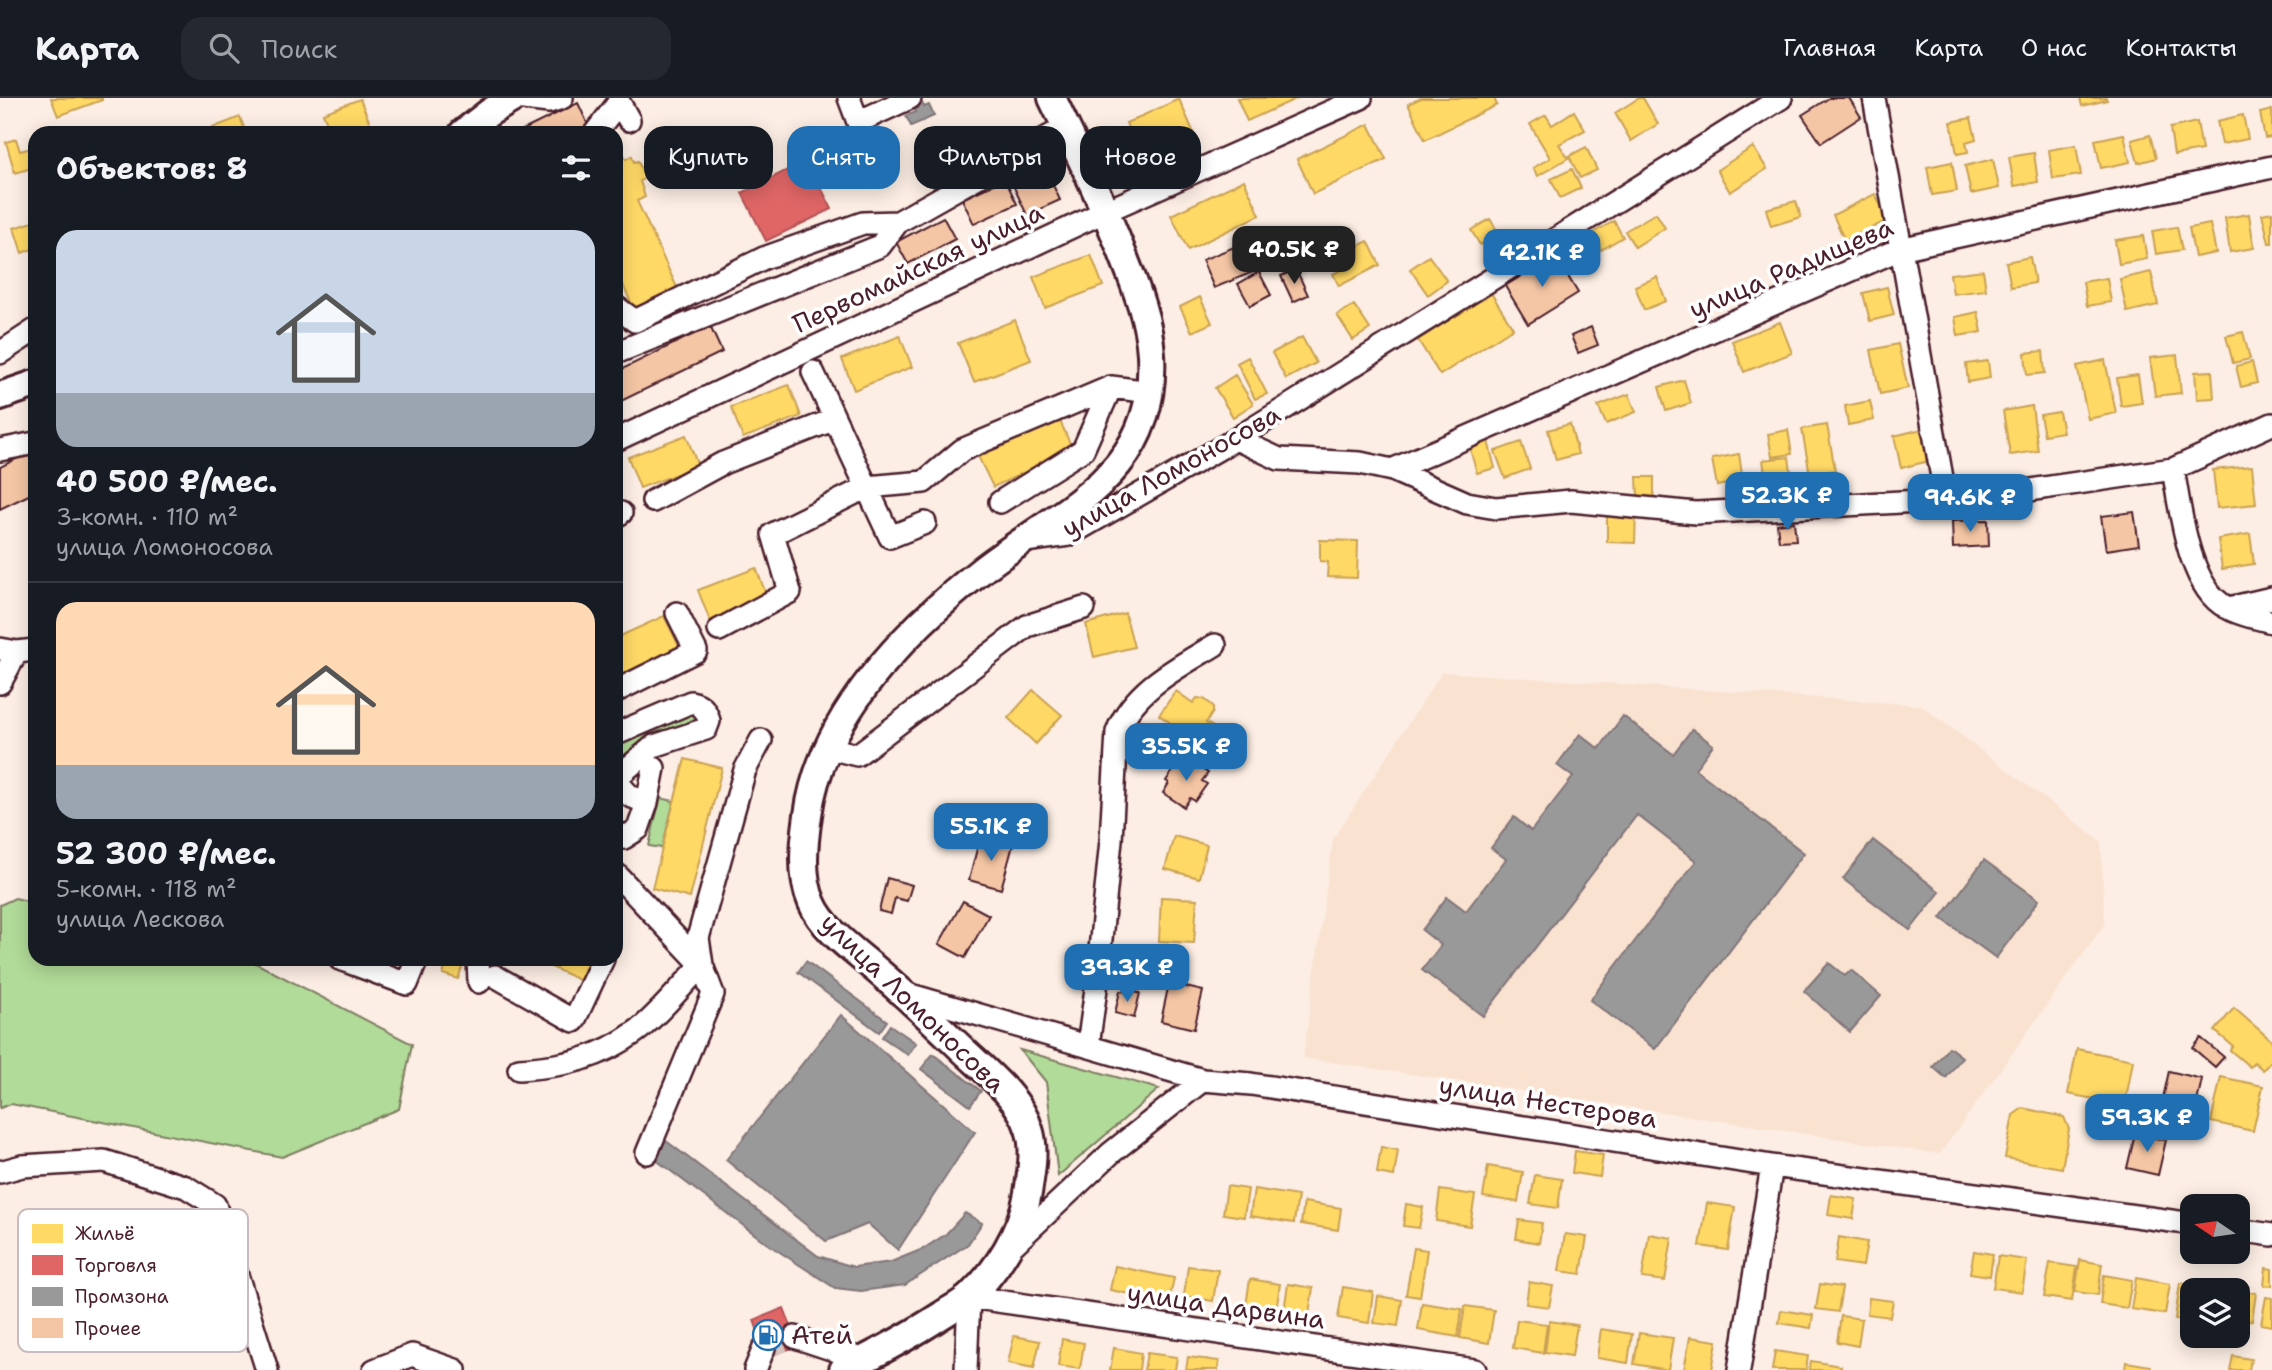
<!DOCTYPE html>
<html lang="ru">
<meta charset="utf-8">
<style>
:root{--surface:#171b24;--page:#242831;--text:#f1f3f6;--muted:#9ea1a6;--line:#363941;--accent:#1f6fb2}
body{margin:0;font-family:"Shantell Sans",sans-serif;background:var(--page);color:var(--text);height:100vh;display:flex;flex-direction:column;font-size:26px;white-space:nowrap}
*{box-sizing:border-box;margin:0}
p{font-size:23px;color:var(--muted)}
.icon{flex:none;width:38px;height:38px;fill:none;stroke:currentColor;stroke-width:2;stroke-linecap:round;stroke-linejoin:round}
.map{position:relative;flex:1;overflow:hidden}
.panel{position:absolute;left:28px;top:28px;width:595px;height:840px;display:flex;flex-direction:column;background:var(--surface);border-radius:21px;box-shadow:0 4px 18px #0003}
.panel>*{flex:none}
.guide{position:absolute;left:644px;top:28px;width:665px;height:63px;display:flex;gap:14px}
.needle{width:46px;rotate:283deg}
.tools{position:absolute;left:2180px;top:1096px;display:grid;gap:14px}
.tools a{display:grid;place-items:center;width:70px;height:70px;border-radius:14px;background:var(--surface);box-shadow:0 4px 18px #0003;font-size:35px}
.price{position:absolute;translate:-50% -60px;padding:0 16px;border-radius:14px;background:var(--accent);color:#fff;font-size:23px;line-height:46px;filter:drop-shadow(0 2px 4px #0008)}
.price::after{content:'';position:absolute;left:50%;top:42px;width:21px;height:16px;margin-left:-10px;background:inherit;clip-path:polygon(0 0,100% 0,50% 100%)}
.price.current{background:#222;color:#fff}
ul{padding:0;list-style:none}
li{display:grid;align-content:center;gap:14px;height:371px;padding:0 28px}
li+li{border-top:2px solid var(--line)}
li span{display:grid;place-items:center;height:217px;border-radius:21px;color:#555}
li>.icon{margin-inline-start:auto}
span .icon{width:126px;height:126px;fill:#fffc;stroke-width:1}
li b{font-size:30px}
h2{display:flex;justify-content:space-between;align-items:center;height:84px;padding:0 28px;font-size:30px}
.pill{padding:0 24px;border-radius:21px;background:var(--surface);box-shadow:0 4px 18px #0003;font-size:24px;line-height:63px}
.pill.current{background:var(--accent);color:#fff}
header{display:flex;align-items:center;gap:42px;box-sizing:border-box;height:98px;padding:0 35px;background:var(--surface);border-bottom:2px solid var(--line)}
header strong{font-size:33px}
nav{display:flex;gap:38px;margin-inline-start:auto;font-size:24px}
.search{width:490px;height:63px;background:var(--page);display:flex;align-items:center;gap:18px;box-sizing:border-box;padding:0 24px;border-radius:21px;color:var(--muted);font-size:26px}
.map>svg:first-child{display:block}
.built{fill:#fae2d1}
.green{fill:#b1db98;stroke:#7e7d62;stroke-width:2}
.homes{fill:#ffd966;stroke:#c9a154;stroke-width:2}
.shops{fill:#e06666;stroke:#b35154;stroke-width:2}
.industry{fill:#999;stroke:#817478;stroke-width:2}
.building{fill:#f5c6a5;stroke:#4a1f2b;stroke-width:2}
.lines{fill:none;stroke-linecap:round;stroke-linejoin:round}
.minor-tunnel{stroke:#d8c5bf;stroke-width:21;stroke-dasharray:21 10;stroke-linecap:butt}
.minor-casing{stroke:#4a1f2b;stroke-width:26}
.major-casing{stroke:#4a1f2b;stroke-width:32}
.minor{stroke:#fff;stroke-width:21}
.major{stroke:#fff;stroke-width:26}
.labels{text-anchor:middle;stroke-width:7;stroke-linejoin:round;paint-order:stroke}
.street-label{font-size:26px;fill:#4a1f2b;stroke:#fff}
.poi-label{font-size:26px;fill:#4a1f2b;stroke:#fff;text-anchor:start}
.key{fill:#fff;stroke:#c9bcbf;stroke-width:2}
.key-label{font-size:19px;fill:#4a1f2b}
</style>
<header>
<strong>Карта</strong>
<div class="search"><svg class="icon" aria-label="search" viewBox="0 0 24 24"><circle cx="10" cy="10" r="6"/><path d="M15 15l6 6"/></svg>Поиск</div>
<nav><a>Главная</a><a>Карта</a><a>О нас</a><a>Контакты</a></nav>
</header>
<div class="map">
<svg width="2272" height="1272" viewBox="0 0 2272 1272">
<rect width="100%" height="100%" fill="#fceee4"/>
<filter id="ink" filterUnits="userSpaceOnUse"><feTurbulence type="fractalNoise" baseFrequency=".0143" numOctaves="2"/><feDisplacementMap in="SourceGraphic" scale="14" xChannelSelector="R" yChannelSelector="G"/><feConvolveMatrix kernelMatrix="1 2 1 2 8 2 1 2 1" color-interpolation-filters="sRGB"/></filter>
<g filter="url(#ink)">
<path class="built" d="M1442,574l479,33 180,136 4,83 -165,230 -637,-96 30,-219z"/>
<path class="green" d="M697,612l2,16 -83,44v-28z
M660,700l14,3 -12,47 -13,-2z
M15,800l20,5v56h213l164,85 -13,65 -117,48 -271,-53 -11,4v-203z
M1020,952l139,39 -101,87 -12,-94z"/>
<path class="homes" d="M51,0h51v2l-44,16z
M1237,0h61l-51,23z
M1421,0h73l3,7 -72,35 -17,-36z
M1639,0h4l15,26 -27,17 -16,-28z
M2080,0h26l1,2 -25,6z
M360,1l14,34h-43l-8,-20z
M1179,1l17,39 -54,24 -16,-39z
M2272,12v27l-7,1 -5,-25z
M1574,13l11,19 -26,14 9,14 -30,18 -5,-8 17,-10 -20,-34 16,-9 6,10z
M2243,17l5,24 -26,5 -5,-23z
M240,19l6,16h-43l-1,-1z
M1971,20l5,21 -10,3 2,10 -11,2 -6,-32z
M2197,24l5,28 -28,5 -4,-27z
M1369,26l17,35 -73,35 -16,-35z
M2124,36l6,28 -29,6 -6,-28z
M2150,37l6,23 -18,5 -6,-23z
M16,41l4,12 15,-4v20l-20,6 -9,-31z
M2076,47l5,30 -28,4 -4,-29z
M1586,49l11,23 -17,8 -11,-22z
M1753,49l14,22 -37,23 -13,-22z
M622,53l4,8 6,-3 2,6 4,-1 7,17 -5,3 5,16 -8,4 43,93 -44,20 -20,-45v-95l6,-3 -6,-17z
M2034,55l4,29 -24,4 -5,-29z
M1993,61l6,29 -28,6 -6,-28z
M1952,64l5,29 -25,4 -5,-28z
M1572,71l9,19 -21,10 -9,-19z
M1244,82l16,35 -72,35 -17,-35z
M1875,96l13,26 -43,21 -12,-26z
M1796,103l5,16 -30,9 -5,-17z
M2272,114v31h-3l-7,-29z
M1656,115l9,15 -30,19 -10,-16z
M2249,116l5,34 -24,4 -5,-34z
M1490,121l9,15 -19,11 -9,-15z
M1614,123l9,16 -22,13 -10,-16z
M33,124l2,26 -13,5 -8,-25z
M2210,126l6,29 -21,4 -6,-29z
M2177,129l5,23 -26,4 -4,-23z
M2143,138l4,23 -28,5 -4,-24z
M1368,143l12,24 -41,21 -6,-12 12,-6 -6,-13z
M1091,157l12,31 -58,22 -12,-31z
M1429,158l18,25 -19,14 -18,-26z
M2030,159l5,26 -24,4 -5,-25z
M1983,172l3,20 -33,4 -3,-20z
M2151,174l7,33 -31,7 -7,-33z
M1657,179l9,24 -22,9 -9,-24z
M2107,180l4,24 -24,4 -4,-24z
M1887,189l7,28 -24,6 -7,-28z
M1491,195l22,35 -73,47 -22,-35z
M1200,199l12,26 -20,9 -12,-25z
M1354,207l16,24 -17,11 -16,-25z
M1978,214l4,20 -24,4 -3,-19z
M1015,222l16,40 -57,22 -16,-39z
M1780,224l12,31 -48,19 -12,-31z
M2243,234l7,27 -17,4 -7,-27z
M900,238l12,31 -58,23 -12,-31z
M1302,239l14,26 -30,16 -14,-26z
M1898,246l10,44 -28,6 -9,-44z
M2043,253l2,22 -18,2 -2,-22z
M2177,257l4,38 -26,3 -5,-38z
M1248,259l19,37 -12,5 -18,-36z
M2105,262l11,53 -28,6 -11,-53z
M1988,263l2,17 -22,4 -2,-18z
M2252,264l5,21 -16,4 -5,-21z
M2212,273l2,27 -17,1 -2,-27z
M1235,277l18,29 -20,13 -18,-29z
M2138,277l4,28 -21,3 -4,-28z
M1684,282l7,23 -25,8 -7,-24z
M789,287l12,31 -58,22 -12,-31z
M1629,296l7,18 -30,12 -8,-18z
M1870,303l4,19 -26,5 -3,-19z
M2032,308l6,45 -28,4 -7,-44z
M1056,314l17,38 -80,37 -18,-37z
M2059,314l4,20 -19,3 -4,-20z
M1570,326l8,30 -22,6 -8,-30z
M1827,327l8,45 -25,5 -8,-46z
M1922,331l7,32 -28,7 -7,-32z
M1788,332l4,24 -20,3 -4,-23z
M686,337l12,31 -58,22 -12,-31z
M1488,343l7,27 -18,5 -8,-27z
M1521,344l9,27 -25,9 -10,-27z
M1739,356l4,27 -26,5 -5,-27z
M1789,359l3,22 -26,3 -3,-22z
M2252,368l4,38 -39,4 -4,-38z
M1637,379h17v20h-16z
M1607,413l29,1 -1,31 -28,-1z
M2250,436l4,30 -32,5 -4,-30z
M1320,442l38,1 -1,37 -30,-1 1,-15 -8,-1z
M756,470l12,31 -58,22 -12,-31z
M1125,515l9,34 -40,10 -8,-33z
M664,518l16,32 -64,30v-40z
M1033,592l29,25 -26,29 -28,-26z
M1176,593l17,12 4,-5 7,1 9,7v6l-7,11 6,3 -12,17 -41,-28z
M685,661l37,9 -32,130 -38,-10z
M1174,738l33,9 -8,33 -34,-9z
M1161,799l36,2 -3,44 -35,-2z
M448,861h17l-7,20 -15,-5z
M534,861h68l-12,26z
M2234,910l38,33v19l-9,10 -9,-8 -4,5 -20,-17 3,-4 -18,-15z
M2077,951l56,11 -8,45 -57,-11z
M2221,979l42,9 -10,45 -42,-9z
M2023,1010l41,9 5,12 -7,39 -57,-10 8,-43z
M1381,1049l17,3 -4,26 -17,-3z
M1575,1053l28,4 -3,22 -28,-4z
M1488,1068l35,6 -5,30 -35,-5z
M1535,1077l27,4 -4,29 -28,-4z
M1227,1088l21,3 -4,28 -21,-3z
M1254,1091l44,7 -4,27 -44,-7z
M1440,1092l35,5 -5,31 -34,-5z
M1831,1097l25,4 -3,20 -25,-4z
M1304,1104l37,6 -3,22 -37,-6z
M1707,1105l28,4 -7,43 -28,-4z
M1406,1106l17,3 -4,21 -16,-2z
M1519,1122l23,3 -3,20 -23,-4z
M1565,1136l22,3 -6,37 -22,-3z
M1649,1136l23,4 -7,43 -23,-3z
M1839,1139l28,5 -4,24 -28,-4z
M1414,1150l13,2 -7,47 -14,-2z
M1974,1153l19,3 -3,22 -20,-3z
M1998,1158l29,4 -5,32 -29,-4z
M2080,1162l22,4 -4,31 -23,-3z
M2050,1165l27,4 -5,34 -28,-4z
M1115,1168l59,12 -5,24 -59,-12z
M1188,1168l30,4 -5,31 -29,-5z
M2266,1170l6,1v17l-8,-1z
M2104,1177l28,5 -5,28 -27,-4z
M2136,1180l34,6 -5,30 -34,-5z
M1250,1181l30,5 -4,27 -30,-5z
M1529,1184l24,4 -4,21 -23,-3z
M2180,1185l34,5 -21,2v32l-18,-3z
M1288,1186l25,4 -4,27 -25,-4z
M1820,1186l22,3 -4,25 -22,-3z
M1343,1189l30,5 -4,31 -31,-5z
M2238,1193l18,2 -4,28 -14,-2z
M1378,1198l24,4 -4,26 -24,-3z
M2266,1199l6,1v28l-11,-2z
M1869,1200l24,3 -3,16 -23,-3z
M1422,1205l40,6 -4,28 -40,-7z
M1465,1208l29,4 -5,33 -29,-5z
M1781,1212l32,5 -2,13 -32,-5z
M1841,1218l21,3 -4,27 -21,-4z
M1517,1222l30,4 -4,29 -30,-5z
M1549,1223l28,4 -5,31 -27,-4z
M1601,1231l31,5 -4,29 -31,-5z
M1639,1235l34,5 -5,32 -34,-6z
M1014,1238l26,5 -6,27 -26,-5z
M1690,1239l27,4 -5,29h-28z
M1062,1241l22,4 -4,26 -22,-3z
M1114,1250l27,5 -2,17h-29z
M1775,1253l33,5 -2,14h-34z
M1147,1255l30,4 -2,13h-31z
M2233,1258l18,3 -2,11h-19z
M1188,1259l31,4 -1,9h-32z
M1811,1263l30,5v4h-32z
M2126,1264l25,4 -1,4h-25z"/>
<path class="shops" d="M807,62l25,49 -66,32 -24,-48z
M784,1210l14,38 -31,11 -13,-37z"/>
<path class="industry" d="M921,3l3,6 5,-2 5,11 -23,10 -5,-10 10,-4 -3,-7z
M1623,618l50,38 19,-25 21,16 -18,24 109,84 -149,196 -65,-49 106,-139 -59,-46 -154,201 -61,-46 19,-25 -19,-15 25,-33 19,14 40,-52 -15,-11 23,-31 17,14 42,-54 -16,-12 23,-31 19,15z
M1873,742l67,52 -30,38 -67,-51z
M1984,762l55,40 -43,58 -55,-40z
M806,863l81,60 -8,11 -81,-60z
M1829,865l16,13 6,-6 30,26 -31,36 -46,-41z
M841,917l134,117 -77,118 -30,-26 -42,17 -100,-81z
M890,927l26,18 -8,12 -26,-18z
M1949,949l13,10 -16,21 -13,-11z
M933,956l48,37 -11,15 -49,-37z
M661,1039l157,119 36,11 37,-5 32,-13 23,-15 19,-21 17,10 -14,21 -63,41 -44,6 -26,-3 -66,-43 -122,-92z"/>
<path class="building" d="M1829,0h20l12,19 -40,26 -19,-28z
M578,5l12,26 -8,4h-65z
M1037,53l23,49 -33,15 -23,-49z
M1005,81l12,25 -43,20 -12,-25z
M943,119l12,22 -47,25 -12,-22z
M1276,132l11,28 -73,30 -12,-28z
M1555,157l23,38 -50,31 -23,-38z
M1296,171l12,26 -15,7 -12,-26z
M1259,174l12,23 -21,11 -12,-22z
M710,228l12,26 -105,51 -1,-31z
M1591,229l7,18 -20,8 -7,-17z
M28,355l7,14v25l-35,17v-42z
M2134,414l5,33 -33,5 -5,-34z
M1988,422l1,26 -36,2 -1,-27z
M1794,424l2,18 -17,1 -2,-17z
M1174,635l15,10 -10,14 -15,-10z
M1186,661l22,14 -6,8 5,3 -12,17 -5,-3 -6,9 -21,-14 6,-10 -3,-2 12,-18 3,3z
M980,739l33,8 -12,44 -32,-9z
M887,780l25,7 -5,16 -12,-3 -4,16 -12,-3z
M963,803l26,14 -24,43 -26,-14z
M1169,885l34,8 -9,38 -33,-8z
M1120,893l20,2 -6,25 -19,-5z
M2201,940l23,19 -9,10 -22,-19z
M2169,973l33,8 -7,32 -33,-8z
M2135,1036l31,6 -8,35 -31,-7z"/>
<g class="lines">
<path class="minor-tunnel" d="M764,1250l31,-11"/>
<g class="minor-casing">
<path id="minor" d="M515,0l34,4 13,-4
M849,0l9,24 52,-24
M1874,0l72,402
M595,35l24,-31 10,18
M616,209l19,14 129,-63 99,-35 35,-1
M618,254l262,-106 18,-24 168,-95
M0,255l35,-23
M813,274l77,165 35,-14
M1236,341l43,20 81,4 32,7 75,33 29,5 75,-7 125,12 280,-15 197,-29 99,-45
M616,342l490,-229 255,-113
M0,352l35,-7
M2173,371c7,38 15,118 53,138 13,8 31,11 46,15
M1392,372l508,-221 372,-82
M653,403l70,-38 112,-44
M1000,404l83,-52 28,-63
M616,418l5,-3
M1025,443l44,-6 167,-96 545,-341
M2229,510l43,-10
M719,532l71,-38 -17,-58 94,-47 57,-5 38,-32 149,-63 40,5
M0,551l17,3 18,-2
M0,585l17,-31
M616,593l80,-40 -19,-38
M616,636l75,-32c11,2 15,8 18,19l-3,8 -52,17 -38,32
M829,650l28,7 170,-129 57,-18
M616,683l14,15 17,7 -9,26 -14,9 -8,-6
M647,705l7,-35
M340,861l67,25 10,-25
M478,861l1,23
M495,878l79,45 29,-62
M904,895l299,87 48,4 521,82 421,58
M1088,948l8,-57 15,-149 6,-108c17,-43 60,-64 98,-87
M519,971c46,-3 80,-10 118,-38 20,-14 47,-48 65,-66l-86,-91
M647,1055l66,-159 -11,-29 -4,-27 47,-168 16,-30
M0,1074l22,-6 82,-5 82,26 29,18 52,165
M2238,1132l34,5
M1011,1149l100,-94 92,-73
M795,1239l69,23
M374,1272l38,-15 43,15
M755,1272l9,-22
M966,1272l3,-73 506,73
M1739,1272l33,-204"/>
</g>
<g class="major-casing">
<path id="major" d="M463,35l27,-21 24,-14
M0,298l35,-12
M843,1272c35,-17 67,-34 99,-55 9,-6 19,-11 27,-18 28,-26 53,-66 59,-104 3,-20 8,-44 1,-64 -9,-31 -44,-58 -67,-80 -29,-28 -58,-56 -89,-82 -21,-18 -50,-38 -61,-64 -12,-27 -8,-59 -4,-88 13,-99 99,-186 174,-245 81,-63 176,-94 169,-216 -2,-32 -14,-64 -26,-94 -21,-55 -47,-108 -73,-162"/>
</g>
<use href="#minor" class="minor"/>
<use href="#major" class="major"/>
</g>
</g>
<defs>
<g id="fuel-ring" transform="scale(1.575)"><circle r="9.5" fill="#fff" stroke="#1f6fb2" stroke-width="1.5"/><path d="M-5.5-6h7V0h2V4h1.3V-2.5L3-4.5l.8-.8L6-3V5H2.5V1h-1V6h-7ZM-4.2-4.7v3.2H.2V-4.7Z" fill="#1f6fb2"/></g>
</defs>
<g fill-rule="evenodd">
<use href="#fuel-ring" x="768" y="1237"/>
</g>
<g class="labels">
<g class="street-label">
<text transform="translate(918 170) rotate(-25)" y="9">Первомайская улица</text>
<text transform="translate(1791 170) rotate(-23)" y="9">улица Радищева</text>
<text transform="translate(1171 373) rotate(-29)" y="9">улица Ломоносова</text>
<text transform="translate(913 905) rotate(44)" y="9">улица Ломоносова</text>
<text transform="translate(1548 1004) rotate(9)" y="9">улица Нестерова</text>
<text transform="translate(1226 1208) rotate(8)" y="9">улица Дарвина</text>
</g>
<g class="poi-label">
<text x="791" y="1246">Атей</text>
</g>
</g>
<rect x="18" y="1111" width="230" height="143" rx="10" class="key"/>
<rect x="32" y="1126" width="31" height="19" fill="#ffd966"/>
<rect x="32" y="1157" width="31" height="20" fill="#e06666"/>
<rect x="32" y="1189" width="31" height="19" fill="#999"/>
<rect x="32" y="1220" width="31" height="20" fill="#f5c6a5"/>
<g class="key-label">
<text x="75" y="1142">Жильё</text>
<text x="75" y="1174">Торговля</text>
<text x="75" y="1205">Промзона</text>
<text x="75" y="1237">Прочее</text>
</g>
</svg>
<div class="tools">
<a><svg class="needle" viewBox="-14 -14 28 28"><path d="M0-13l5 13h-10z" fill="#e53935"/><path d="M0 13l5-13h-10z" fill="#9ea1a6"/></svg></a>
<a><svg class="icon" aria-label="layers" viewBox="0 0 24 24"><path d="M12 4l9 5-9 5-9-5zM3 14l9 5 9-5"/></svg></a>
</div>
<b class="price current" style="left:1294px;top:188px">40.5K ₽</b>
<b class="price" style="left:1542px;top:191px">42.1K ₽</b>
<b class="price" style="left:1787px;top:434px">52.3K ₽</b>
<b class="price" style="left:1970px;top:436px">94.6K ₽</b>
<b class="price" style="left:1186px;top:685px">35.5K ₽</b>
<b class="price" style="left:991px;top:765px">55.1K ₽</b>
<b class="price" style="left:1127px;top:906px">39.3K ₽</b>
<b class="price" style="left:2147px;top:1056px">59.3K ₽</b>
<div class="guide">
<a class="pill">Купить</a>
<a class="pill current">Снять</a>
<a class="pill">Фильтры</a>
<a class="pill">Новое</a>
</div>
<section class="panel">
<h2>Объектов: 8<svg class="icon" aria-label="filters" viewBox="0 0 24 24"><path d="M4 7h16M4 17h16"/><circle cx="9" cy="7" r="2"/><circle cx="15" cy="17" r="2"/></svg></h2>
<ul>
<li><span style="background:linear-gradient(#c9d6e8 75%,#9aa5b1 0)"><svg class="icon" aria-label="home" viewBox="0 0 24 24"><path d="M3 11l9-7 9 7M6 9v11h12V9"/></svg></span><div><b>40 500 ₽/мес.</b><p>3-комн. · 110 m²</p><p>улица Ломоносова</p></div></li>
<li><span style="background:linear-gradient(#ffd9b3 75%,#9aa5b1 0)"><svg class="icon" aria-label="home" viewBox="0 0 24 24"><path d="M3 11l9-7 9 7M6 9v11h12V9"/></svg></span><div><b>52 300 ₽/мес.</b><p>5-комн. · 118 m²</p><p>улица Лескова</p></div></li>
</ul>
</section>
</div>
